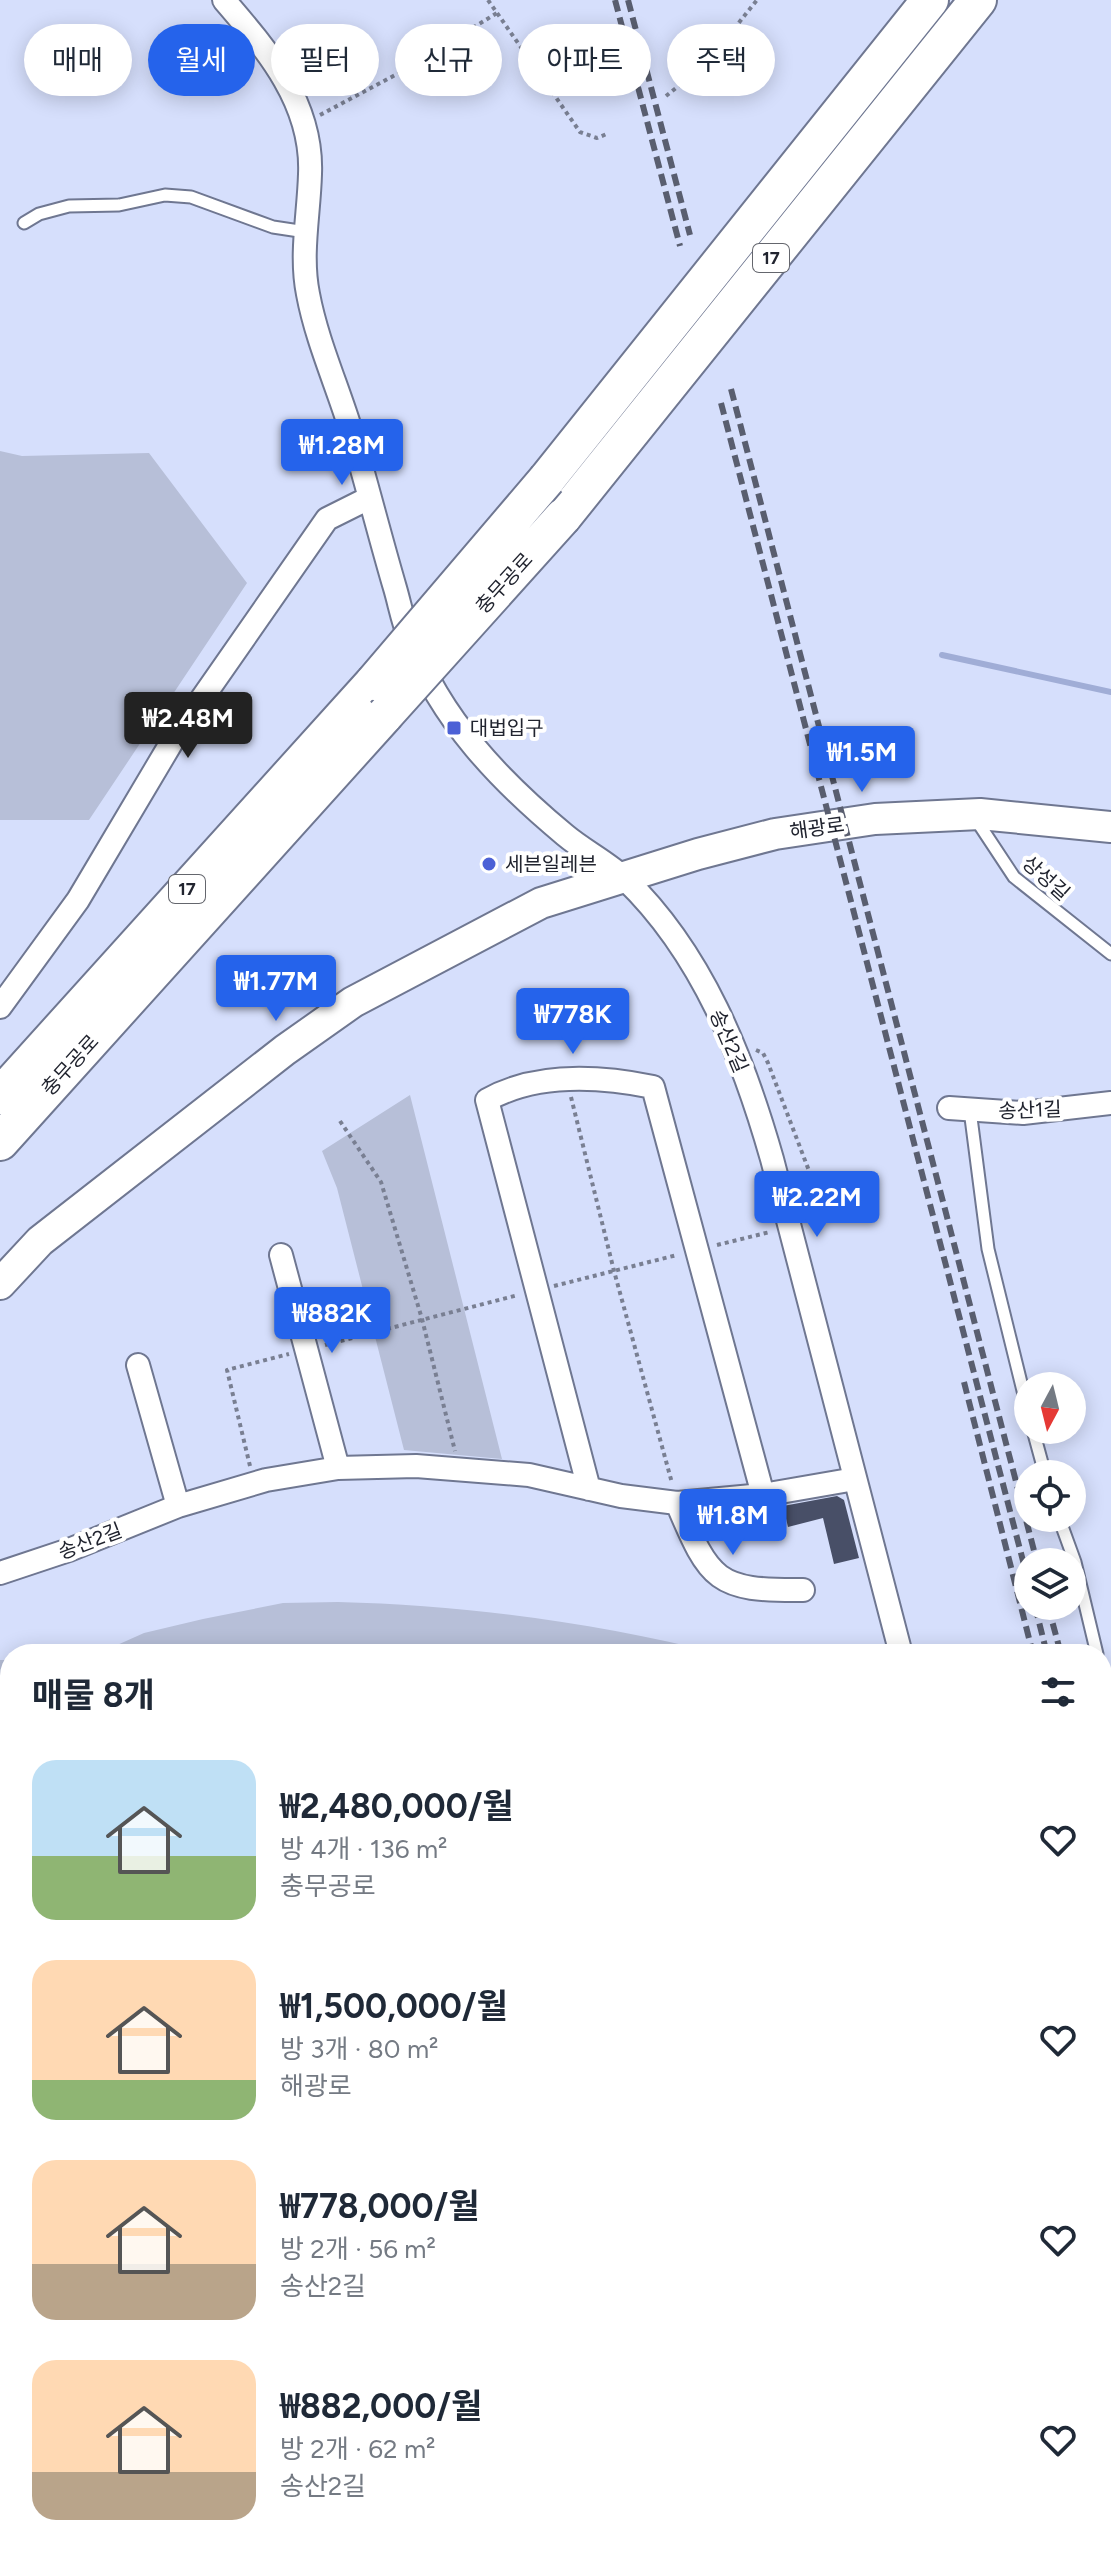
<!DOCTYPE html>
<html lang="ko">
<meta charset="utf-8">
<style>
:root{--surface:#fff;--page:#f6f6f7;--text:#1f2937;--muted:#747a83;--accent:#2563eb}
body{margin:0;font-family:Figtree,"Noto Sans KR",sans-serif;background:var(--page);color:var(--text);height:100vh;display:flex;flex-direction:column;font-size:30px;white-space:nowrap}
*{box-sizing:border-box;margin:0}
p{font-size:26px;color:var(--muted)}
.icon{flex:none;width:44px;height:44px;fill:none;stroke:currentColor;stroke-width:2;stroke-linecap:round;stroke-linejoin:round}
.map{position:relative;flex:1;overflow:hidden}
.panel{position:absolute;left:0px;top:1644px;width:1112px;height:912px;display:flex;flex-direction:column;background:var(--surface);border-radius:32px 32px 0 0;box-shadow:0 4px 20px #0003}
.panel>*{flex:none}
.hud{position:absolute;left:24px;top:24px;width:1064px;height:72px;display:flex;gap:16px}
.needle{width:52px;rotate:187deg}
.fabs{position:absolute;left:1014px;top:1372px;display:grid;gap:16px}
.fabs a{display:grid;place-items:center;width:72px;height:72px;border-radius:50%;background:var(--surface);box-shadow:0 4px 20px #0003;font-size:40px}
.price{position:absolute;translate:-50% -68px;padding:0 18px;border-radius:8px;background:var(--accent);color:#fff;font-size:26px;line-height:52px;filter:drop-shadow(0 2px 4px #0008)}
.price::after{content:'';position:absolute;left:50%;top:48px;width:24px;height:18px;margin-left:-12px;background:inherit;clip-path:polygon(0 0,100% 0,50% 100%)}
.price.selected{background:#222;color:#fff}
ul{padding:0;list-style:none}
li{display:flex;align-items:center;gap:24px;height:200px;padding:0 32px}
li span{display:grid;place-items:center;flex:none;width:224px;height:160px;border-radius:24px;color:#555}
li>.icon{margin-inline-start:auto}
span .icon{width:96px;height:96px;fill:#fffc;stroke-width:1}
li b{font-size:34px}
h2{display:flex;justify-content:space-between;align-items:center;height:96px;padding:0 32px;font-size:34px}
.pill{padding:0 28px;border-radius:36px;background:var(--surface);box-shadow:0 4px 20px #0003;font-size:28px;line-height:72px}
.pill.selected{background:var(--accent);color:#fff}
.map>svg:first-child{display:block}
.green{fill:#b7bfd8}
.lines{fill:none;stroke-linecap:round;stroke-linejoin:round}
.stream{stroke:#a0add6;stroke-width:6}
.building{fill:#484f67}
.service-casing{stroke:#6f7791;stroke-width:15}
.minor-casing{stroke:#6f7791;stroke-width:26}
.secondary-casing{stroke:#6f7791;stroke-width:34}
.trunk-casing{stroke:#6f7791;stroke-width:40}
.path{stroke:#797f92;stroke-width:4;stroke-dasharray:4 4;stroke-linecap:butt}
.service{stroke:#fff;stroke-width:11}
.minor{stroke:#fff;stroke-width:22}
.secondary{stroke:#fff;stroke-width:30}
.trunk{stroke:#fff;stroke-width:36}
.rail{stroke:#595e6f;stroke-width:6;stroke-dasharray:12 6;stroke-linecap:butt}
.trunk-bridge-casing{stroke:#6f7791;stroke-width:40;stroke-linecap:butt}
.trunk-bridge{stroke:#fff;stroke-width:36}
.poi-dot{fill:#4c61d6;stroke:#fff;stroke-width:3}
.labels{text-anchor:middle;stroke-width:8;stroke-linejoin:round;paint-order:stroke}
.shield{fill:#fff;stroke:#64666d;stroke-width:2}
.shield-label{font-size:18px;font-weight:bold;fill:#21242f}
.street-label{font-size:20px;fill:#21242f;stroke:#fff}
.poi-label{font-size:20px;fill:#21242f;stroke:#fff;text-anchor:start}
</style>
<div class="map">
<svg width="1111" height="2556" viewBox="0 0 1111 2556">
<rect width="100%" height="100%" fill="#d6dffc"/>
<path class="green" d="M0,451l22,5 127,-3 98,130 -158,237h-89z
M410,1095l92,364 -98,-9 -67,-262 -15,-37z
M338,1602c128,3 259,21 383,52h-624l47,-21 59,-14 80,-16z
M0,1660h10v886h955l-7,10h-958z"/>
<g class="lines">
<path class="stream" d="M942,655l169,37"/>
</g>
<path class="building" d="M837,1496l7,4 15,58 -25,6 -11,-46 -35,9 -5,-21z"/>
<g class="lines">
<g class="service-casing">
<path id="service" d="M24,223l15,-9 30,-8 50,-1 46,-10 26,2 82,30 33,5
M975,818l39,59 97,77
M970,1110l18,139 40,162
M1033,1430l12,44
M1059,1518l16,44 22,92
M1102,1673l9,32"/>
</g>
<g class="minor-casing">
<path id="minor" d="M224,0c43,50 89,103 86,174 -1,40 -10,80 -2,120 9,48 30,93 44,140 15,51 28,103 43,154 5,17 8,35 15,51 31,81 90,142 155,196 19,16 42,27 60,44 77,74 118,178 147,280l129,495
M0,1007l78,-107 95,-160 154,-221 42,-21
M949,1108l74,5 88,-10
M281,1255l57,213
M138,1365l40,141
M589,1489l-102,-389c50,-28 112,-24 166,-13l110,408
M677,1503c33,78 39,88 126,87
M0,1573l69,-23 109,-44 88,-26 72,-12 78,-2 113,9 92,21 56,7 86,-8 92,-16
M994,2556l6,-10"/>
</g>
<g class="secondary-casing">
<path id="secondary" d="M0,1284l40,-43 245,-191 68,-48 188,-99 157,-49 77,-20 100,-15 105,-5 131,13"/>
</g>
<g class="trunk-casing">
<path id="trunk" d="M547,479l383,-479
M563,517l415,-517
M0,1096l374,-414
M0,1142l385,-427"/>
</g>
<path class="path" d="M488,0l92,132 17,6 12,-5
M666,96l39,-31 52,-65
M320,115l79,-42 98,-60
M756,1050l7,3 5,10 46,121 16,20 22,17
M571,1097l43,174 58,212
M340,1121l41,61 41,137 33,132
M717,1245l53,-13
M554,1286l123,-31
M325,1345l193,-50
M250,1466l-23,-96 62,-16"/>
<use href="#service" class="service"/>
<use href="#minor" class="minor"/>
<use href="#secondary" class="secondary"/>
<use href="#trunk" class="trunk"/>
<path class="rail" d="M615,0l65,246
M628,0l62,235
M731,389l306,1173
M721,403l307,1177
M964,1382l69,272
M1035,1606l12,48
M1048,1606l13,48
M1102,1811l9,34
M1102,1863l9,34
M1102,1917l9,34"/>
<g class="trunk-bridge-casing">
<path id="trunk-bridge" d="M374,682l173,-203
M385,715l178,-198"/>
</g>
<use href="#trunk-bridge" class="trunk-bridge"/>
</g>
<g class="poi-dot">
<rect x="446" y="720" width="16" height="16" rx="4"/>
<circle cx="489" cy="864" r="8"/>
</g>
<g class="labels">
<g class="shield">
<rect x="753" y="244" width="36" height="28" rx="6"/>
<rect x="169" y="875" width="36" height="28" rx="6"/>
</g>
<g class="shield-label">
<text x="771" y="264">17</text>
<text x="187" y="895">17</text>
</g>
<g class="street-label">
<text transform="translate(504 583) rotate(-48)" y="7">충무공로</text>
<text transform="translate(817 828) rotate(-8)" y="7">해광로</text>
<text transform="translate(1046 878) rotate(42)" y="7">상성길</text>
<text transform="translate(729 1041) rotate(67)" y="7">송산2길</text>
<text transform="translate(70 1065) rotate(-48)" y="7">충무공로</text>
<text transform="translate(1030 1110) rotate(-2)" y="7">송산1길</text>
<text transform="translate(90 1541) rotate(-21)" y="7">송산2길</text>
</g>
<g class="poi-label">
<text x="470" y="735">대법입구</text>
<text x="505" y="871">세븐일레븐</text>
</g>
</g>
</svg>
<div class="fabs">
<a><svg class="needle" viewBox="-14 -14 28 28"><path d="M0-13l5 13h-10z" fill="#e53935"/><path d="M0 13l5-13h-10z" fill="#747a83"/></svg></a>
<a><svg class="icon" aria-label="locate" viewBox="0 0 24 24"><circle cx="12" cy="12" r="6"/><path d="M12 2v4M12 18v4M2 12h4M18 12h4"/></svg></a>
<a><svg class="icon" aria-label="layers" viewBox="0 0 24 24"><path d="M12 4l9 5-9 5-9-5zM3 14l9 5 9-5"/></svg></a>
</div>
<b class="price" style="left:342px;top:487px">₩1.28M</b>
<b class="price selected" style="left:188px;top:760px">₩2.48M</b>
<b class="price" style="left:862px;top:794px">₩1.5M</b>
<b class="price" style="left:276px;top:1023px">₩1.77M</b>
<b class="price" style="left:573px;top:1056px">₩778K</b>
<b class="price" style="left:817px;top:1239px">₩2.22M</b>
<b class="price" style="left:332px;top:1355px">₩882K</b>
<b class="price" style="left:733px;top:1557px">₩1.8M</b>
<div class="hud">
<a class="pill">매매</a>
<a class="pill selected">월세</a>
<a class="pill">필터</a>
<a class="pill">신규</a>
<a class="pill">아파트</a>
<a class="pill">주택</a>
</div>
<section class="panel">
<h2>매물 8개<svg class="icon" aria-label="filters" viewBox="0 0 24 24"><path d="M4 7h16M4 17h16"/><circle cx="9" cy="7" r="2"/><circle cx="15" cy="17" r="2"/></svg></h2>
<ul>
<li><span style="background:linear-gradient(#bfe0f5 60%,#8fb573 0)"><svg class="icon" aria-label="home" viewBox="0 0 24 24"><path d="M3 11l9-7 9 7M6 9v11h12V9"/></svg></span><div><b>₩2,480,000/월</b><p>방 4개 · 136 m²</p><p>충무공로</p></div><svg class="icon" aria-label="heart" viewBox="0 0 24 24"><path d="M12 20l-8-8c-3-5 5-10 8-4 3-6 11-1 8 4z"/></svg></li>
<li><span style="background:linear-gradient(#ffd9b3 75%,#8fb573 0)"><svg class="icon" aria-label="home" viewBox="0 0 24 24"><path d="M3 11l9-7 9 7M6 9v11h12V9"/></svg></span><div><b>₩1,500,000/월</b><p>방 3개 · 80 m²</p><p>해광로</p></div><svg class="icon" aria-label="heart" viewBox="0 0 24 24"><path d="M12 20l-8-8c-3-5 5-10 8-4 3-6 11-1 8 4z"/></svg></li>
<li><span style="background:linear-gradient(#ffd9b3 65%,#b9a48a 0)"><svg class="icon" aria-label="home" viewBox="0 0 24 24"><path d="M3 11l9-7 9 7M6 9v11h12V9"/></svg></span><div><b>₩778,000/월</b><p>방 2개 · 56 m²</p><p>송산2길</p></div><svg class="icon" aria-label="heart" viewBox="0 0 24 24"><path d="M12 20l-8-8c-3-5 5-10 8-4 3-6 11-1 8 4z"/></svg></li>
<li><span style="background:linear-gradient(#ffd9b3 70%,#b9a48a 0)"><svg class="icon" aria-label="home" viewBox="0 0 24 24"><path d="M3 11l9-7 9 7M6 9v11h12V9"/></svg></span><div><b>₩882,000/월</b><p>방 2개 · 62 m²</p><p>송산2길</p></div><svg class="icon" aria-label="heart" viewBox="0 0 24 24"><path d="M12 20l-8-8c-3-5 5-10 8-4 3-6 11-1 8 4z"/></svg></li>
</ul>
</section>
</div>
